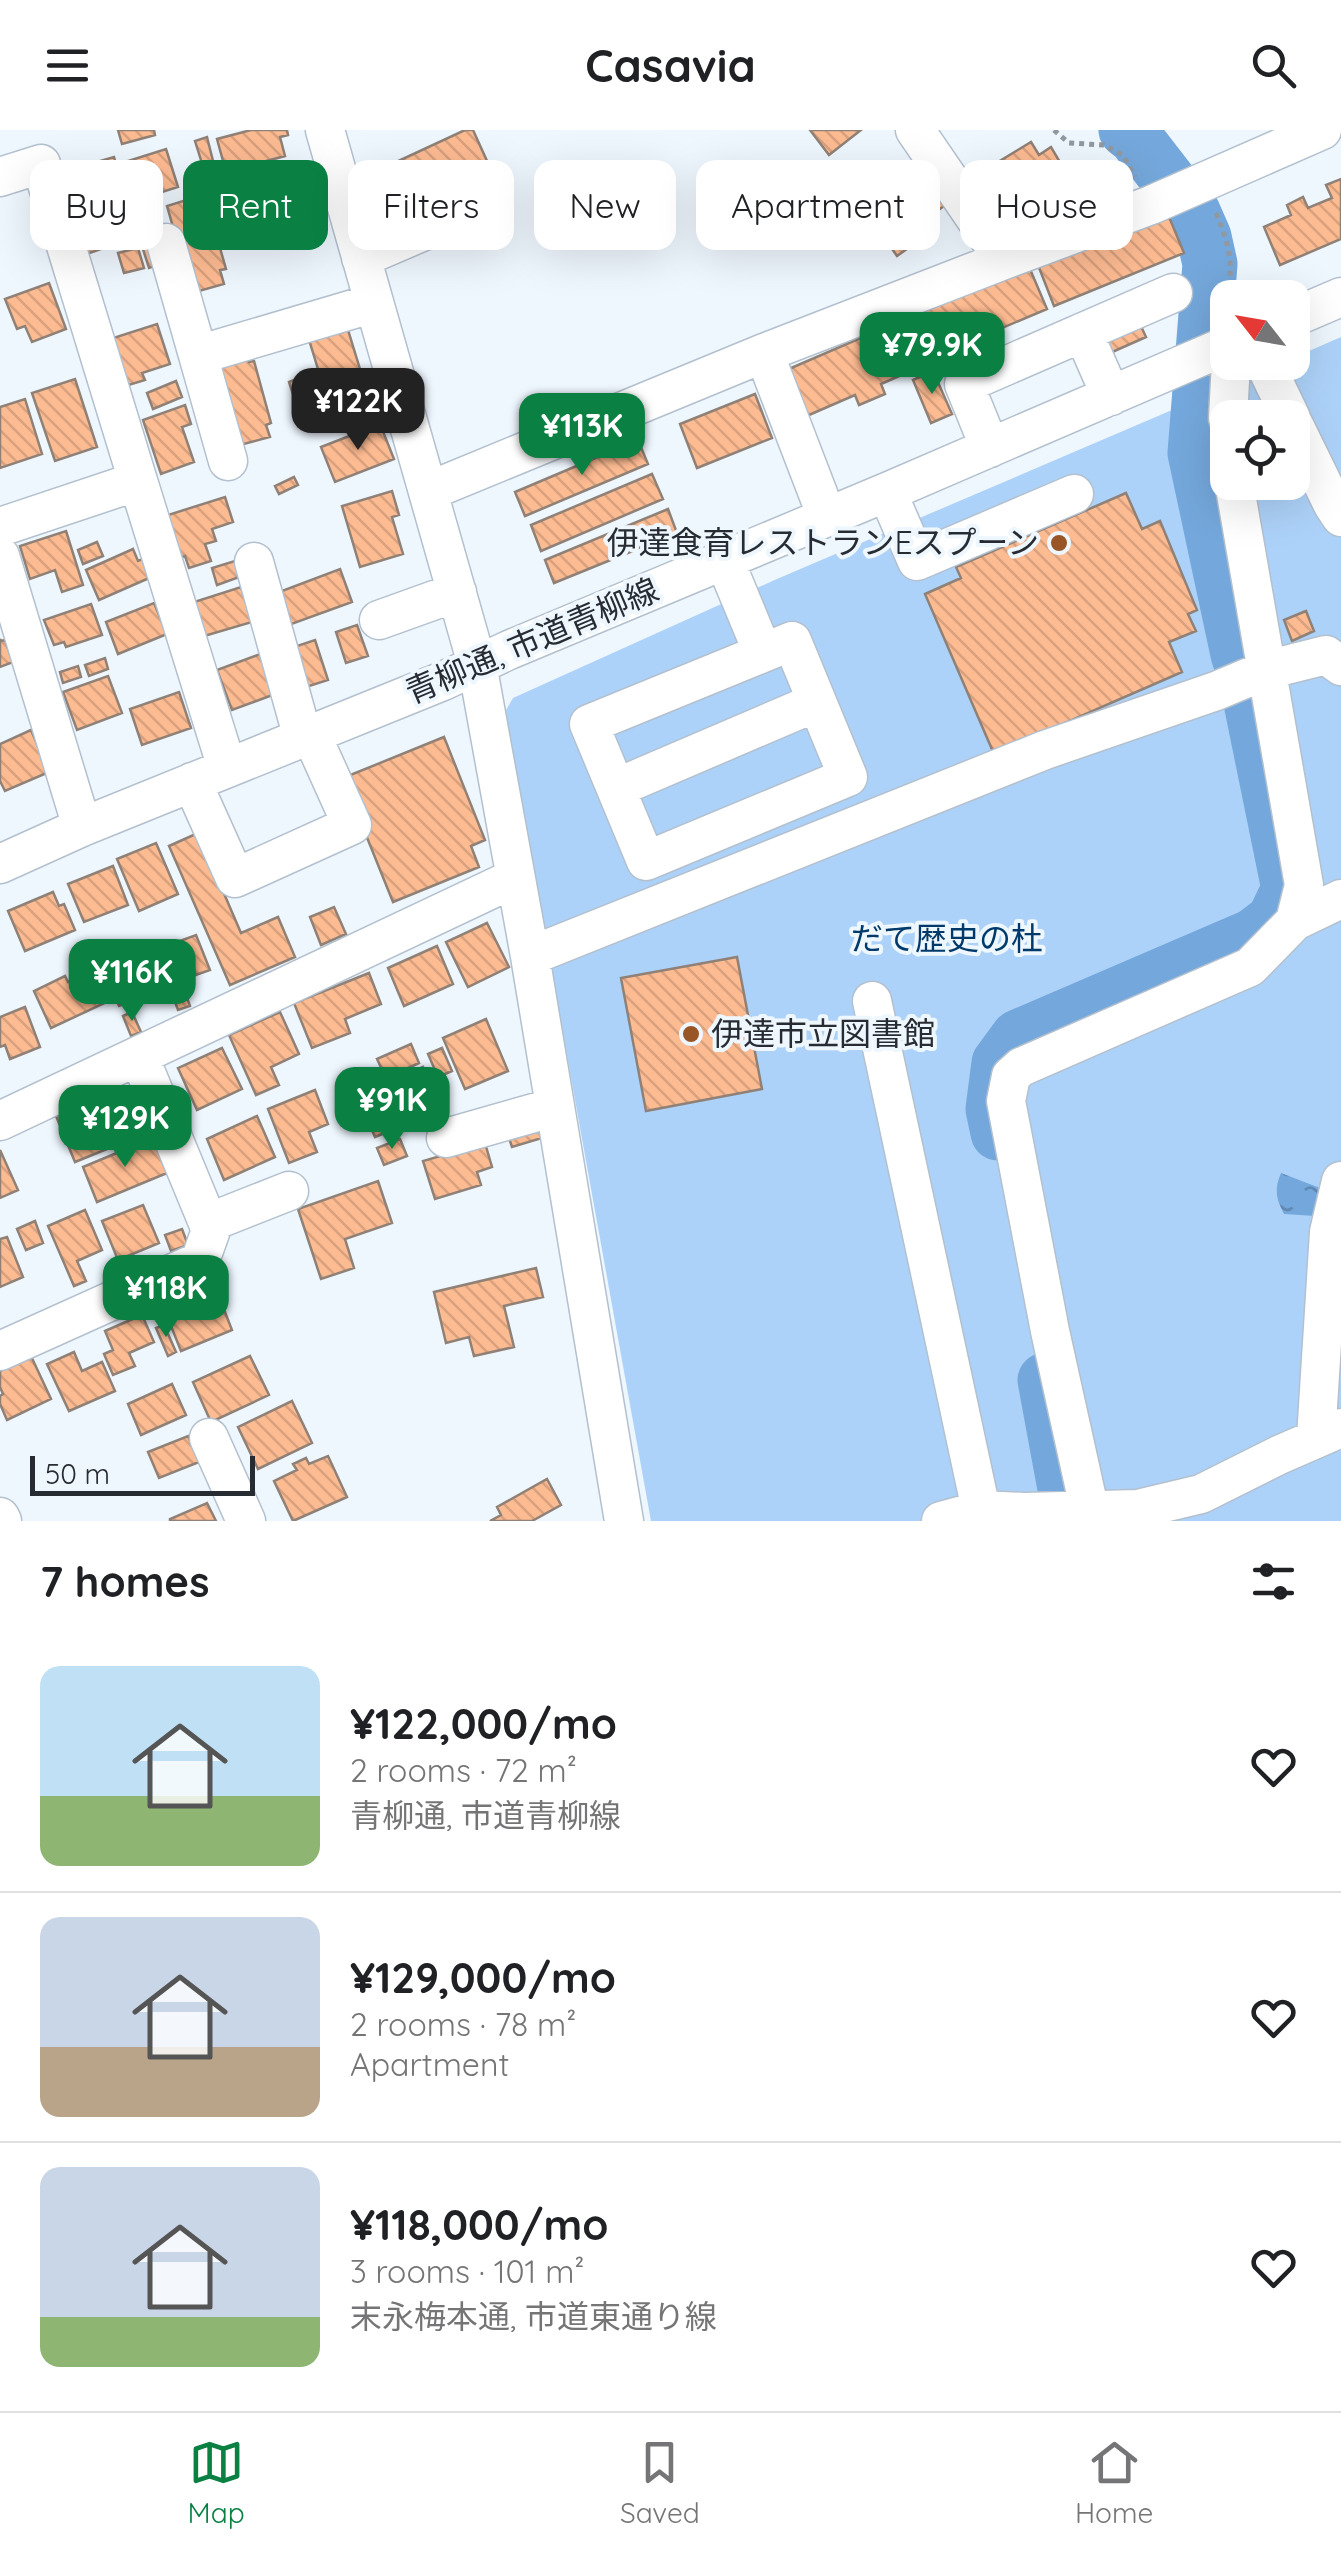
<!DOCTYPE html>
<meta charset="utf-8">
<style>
:root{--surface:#fff;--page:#f6f6f6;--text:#202124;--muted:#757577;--line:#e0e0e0;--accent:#0b8043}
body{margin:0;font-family:Quicksand,"Noto Sans JP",sans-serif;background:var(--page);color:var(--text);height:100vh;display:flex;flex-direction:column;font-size:38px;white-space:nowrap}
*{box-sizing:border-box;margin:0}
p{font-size:32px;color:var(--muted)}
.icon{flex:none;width:55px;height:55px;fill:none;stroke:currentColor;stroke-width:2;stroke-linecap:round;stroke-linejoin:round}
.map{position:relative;height:1391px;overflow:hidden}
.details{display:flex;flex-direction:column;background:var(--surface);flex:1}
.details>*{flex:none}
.top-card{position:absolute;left:30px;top:30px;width:1282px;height:90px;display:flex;gap:20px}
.needle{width:65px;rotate:301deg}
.buttons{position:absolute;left:1210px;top:150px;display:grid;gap:20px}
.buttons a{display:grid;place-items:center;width:100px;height:100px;border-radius:20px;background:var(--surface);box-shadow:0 10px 40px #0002;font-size:50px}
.scale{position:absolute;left:30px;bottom:25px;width:225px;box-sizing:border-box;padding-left:10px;border:5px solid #272c32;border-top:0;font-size:28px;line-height:35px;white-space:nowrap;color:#272c32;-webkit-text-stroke:8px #eef6fe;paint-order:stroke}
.price{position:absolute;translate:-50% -85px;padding:0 22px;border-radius:20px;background:var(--accent);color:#fff;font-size:32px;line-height:65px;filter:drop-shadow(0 2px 5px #0008)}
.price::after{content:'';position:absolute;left:50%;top:60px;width:30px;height:22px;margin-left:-15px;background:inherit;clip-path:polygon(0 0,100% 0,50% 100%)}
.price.active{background:#222;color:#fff}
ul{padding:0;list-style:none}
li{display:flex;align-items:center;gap:30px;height:250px;padding:0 40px}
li+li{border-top:2px solid var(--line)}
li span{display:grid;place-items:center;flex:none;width:280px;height:200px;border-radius:20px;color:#555}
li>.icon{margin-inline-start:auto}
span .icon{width:120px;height:120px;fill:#fffc;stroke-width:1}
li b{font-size:42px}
h2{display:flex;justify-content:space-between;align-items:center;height:120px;padding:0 40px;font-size:42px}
.tag{padding:0 35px;border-radius:20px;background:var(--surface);box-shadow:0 10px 40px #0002;font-size:35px;line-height:90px}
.tag.active{background:var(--accent);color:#fff}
header{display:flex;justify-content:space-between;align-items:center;height:130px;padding:0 40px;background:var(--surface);font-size:45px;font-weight:700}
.tab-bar{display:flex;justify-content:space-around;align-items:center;height:140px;border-top:2px solid var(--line);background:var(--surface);font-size:28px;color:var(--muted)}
.tab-bar a{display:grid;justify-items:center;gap:5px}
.tab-bar .active{color:var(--accent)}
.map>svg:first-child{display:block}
.green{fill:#add2f9;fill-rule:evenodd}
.water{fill:url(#water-ripples)}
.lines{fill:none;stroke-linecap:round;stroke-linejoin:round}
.river{stroke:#74a7db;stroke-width:55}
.building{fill:url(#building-back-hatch);stroke:#908177;stroke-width:2.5}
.minor-casing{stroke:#b3c0ce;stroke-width:41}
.path{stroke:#91989f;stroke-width:5;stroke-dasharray:5 5;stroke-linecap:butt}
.minor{stroke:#fff;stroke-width:38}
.poi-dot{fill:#995526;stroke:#eef6fe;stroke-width:4}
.labels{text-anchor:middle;stroke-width:8;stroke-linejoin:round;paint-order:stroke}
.poi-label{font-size:32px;fill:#272c32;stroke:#eef6fe;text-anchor:end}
.street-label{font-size:32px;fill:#272c32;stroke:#eef6fe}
.park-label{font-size:32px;fill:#003a6a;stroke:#eef6fe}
</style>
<header><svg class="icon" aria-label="menu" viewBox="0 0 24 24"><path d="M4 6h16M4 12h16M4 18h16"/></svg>Casavia<svg class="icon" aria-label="search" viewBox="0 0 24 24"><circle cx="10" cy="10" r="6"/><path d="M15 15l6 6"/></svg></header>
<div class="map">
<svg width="1341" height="1391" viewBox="0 0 1341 1391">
<defs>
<pattern id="water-ripples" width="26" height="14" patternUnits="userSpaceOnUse" patternTransform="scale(2.5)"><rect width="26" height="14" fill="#74a7db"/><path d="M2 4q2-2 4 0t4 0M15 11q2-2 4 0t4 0" fill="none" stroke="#5f88b2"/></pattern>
<pattern id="building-back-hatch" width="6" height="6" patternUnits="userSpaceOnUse" patternTransform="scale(2.5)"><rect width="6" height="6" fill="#fdbb92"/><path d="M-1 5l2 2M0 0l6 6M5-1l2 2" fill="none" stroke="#d9a17e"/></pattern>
</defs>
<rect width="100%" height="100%" fill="#eef6fe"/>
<path class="green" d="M1341,207v1184h-690l-146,-809 8,-14 264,-119 505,-216 10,-1 1,-4zM1228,288h64v64h-64z"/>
<path class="water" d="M1281,1043l39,15 8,16 -13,12 -31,-2c-8,-15 -10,-25 -3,-41z"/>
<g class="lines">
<path class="river" d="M998,1003l-5,-24 6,-46 19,-26 235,-101 21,-16 15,-31 -43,-211 -8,-24 -43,-201 15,-189 -6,-27 -11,-25 -58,-75 -9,-7
M1045,1250l26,141"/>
</g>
<path class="building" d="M118,0h36l1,5 -33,9z
M251,0h36l1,5 -8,2 5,19 -59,16 -9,-33z
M465,0h8l14,31 -113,52 -8,-37z
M810,0h51l-32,25z
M207,7l9,36 -10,3 -11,-35z
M1031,12l8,13 12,-8 13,22 -63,38 -21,-34z
M166,19l12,38 -38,12 -12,-38z
M114,27l9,32 -41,12 -10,-32z
M926,44l21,30 -37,26 8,11 -21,15 -29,-42z
M286,45l13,43 -20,6 -5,-15 -36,11 -8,-29z
M1341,49v60l-61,26 -16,-38 27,-12 -4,-10 16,-8 5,11 24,-10 -6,-13z
M199,66l3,12 6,-2 18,63 -6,1 4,14 -32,9 -25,-87z
M124,73l11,34 -48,17 -12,-34z
M1167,82l17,41 -130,53 -16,-41z
M146,90l15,44 -12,4 -14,-44z
M138,118l6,20 -20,5 -6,-20z
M1027,132l20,47 -116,49 -20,-46z
M49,153l17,46 -34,13 -7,-16 -8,3 -12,-30z
M905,186l20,49 -13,6 -20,-50z
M340,192l3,10 5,-2 19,62 -5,2 4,11 -34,10 -25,-82z
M157,194l13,40 -28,9 3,7 -23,7 -15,-47z
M1140,194l6,13 -36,16 -6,-14z
M886,197l20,46 -25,11 4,10 -26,11 -4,-10 -53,23 -20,-46z
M246,223l3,9 5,-1 17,62 -5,2 4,12 -34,9 -23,-84z
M933,241l19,43 -21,9 -18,-43z
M299,248l14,44 -10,3 -14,-43z
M75,249l22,68 -42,14 -23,-68z
M176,251l6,16 -29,12 -6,-16z
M755,264l17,44 -75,30 -17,-44z
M25,269l17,55 -42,14v-61z
M185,275l6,19 -9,3 12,35 -33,12 -18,-54z
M380,294l14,35 -59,23 -14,-35z
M638,310l10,24 -123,52 -10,-24z
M652,344l11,25 -122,52 -10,-26z
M294,347l4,8 -19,9 -4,-8z
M392,361l7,24 -7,2 11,37 -43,13 -18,-61z
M1126,363l16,36 18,-8 37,89 -9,4 8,17 -27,11 13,30 -188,82 -69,-160 36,-16 -5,-11z
M225,367l8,25 -21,7 4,12 -11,3 6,17 -22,7 -4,-12 -7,2 -13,-42z
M668,379l9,24 -123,50 -9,-23z
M66,401l17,54 -21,7 -7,-22 -25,9 -10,-33z
M97,412l6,14 -20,8 -5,-14z
M133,419l5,12 10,-4 8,18 -57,25 -13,-30z
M238,430l4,16 -25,9 -5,-17z
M340,439l12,33 -66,24 -12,-32z
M241,457l11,35 -51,15 -10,-34z
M154,473l13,31 -49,20 -12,-32z
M91,474l11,31 -36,12 -2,-5 -10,3 -10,-25z
M1306,481l8,20 -22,10 -8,-21z
M357,495l11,31 -22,7 -10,-31z
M0,509l1,2 4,-1 8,22 -13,5z
M315,510l13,40 -25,8 -12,-40z
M263,523l15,40 -46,17 -15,-40z
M105,528l3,11 -19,7 -4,-11z
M78,536l3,11 -18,6 -3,-11z
M108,546l14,37 -45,17 -14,-38z
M179,562l12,36 -49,17 -12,-36z
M31,600l18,42 -44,19 -5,-10v-37z
M444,607l41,103 -14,6 8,21 -86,35 -50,-124z
M198,703l43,100 37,-16 17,40 -65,28 -61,-139z
M156,713l22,51 -39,17 -22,-52z
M113,736l15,39 -44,17 -16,-38z
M53,762l6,14 5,-2 11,26 -50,21 -17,-40z
M334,777l12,27 -25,11 -11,-28z
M487,793l22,44 -41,20 -22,-45z
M196,805l14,35 -14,5 -4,-9 -23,9 -11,-26z
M437,816l16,38 -49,22 -16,-38z
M147,821l16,37 -44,18 -16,-37z
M737,827l25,132 -116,22 -25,-133z
M94,840l15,31 -58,27 -17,-37 31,-15 3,6z
M369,843l12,31 -36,15 5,14 -38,15 -18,-45z
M180,848l10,28 -12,4 -10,-27z
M25,877l15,40 -30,12 -5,-14 -5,2v-30z
M132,882l9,20 -10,4 -8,-20z
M280,882l19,42 -28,13 8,18 -23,10 -27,-60z
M486,889l22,52 -43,18 -22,-51z
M411,914l8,19 -33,15 -9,-19z
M222,918l20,41 -45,21 -19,-42z
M442,918l10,23 -14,6 -10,-23z
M423,937l14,33 -13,5 4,10 -53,22 -21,-50 26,-11 3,8z
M315,960l13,34 -19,8 8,20 -28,11 -21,-54z
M88,973l19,46 -32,13 -19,-46z
M257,986l18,41 -51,23 -17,-41z
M538,996l4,12 -30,9 -4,-12z
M153,1008l14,35 -70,29 -14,-35z
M400,1009l7,17 -23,9 -7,-17z
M485,1013l7,24 -15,5 4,13 -46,14 -12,-38z
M0,1020l18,40 -18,8z
M378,1051l14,42 -47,16 9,29 -33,11 -23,-70z
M143,1075l16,38 -41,17 -16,-39z
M85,1080l17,40 -25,11 9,20 -12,5 -26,-60z
M35,1091l8,22 -17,7 -9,-21z
M182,1099l6,16 -17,6 -6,-16z
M7,1107l16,40 -23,10v-48z
M536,1138l7,29 -39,9 10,41 -40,9 -5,-19 -23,6 -12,-51z
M216,1159l16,41 -51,21 -14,-35 14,-6 -2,-6z
M142,1185l12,27 -25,11 6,13 -22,9 -9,-21 9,-4 -8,-19z
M164,1195l12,27 -8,4 -12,-28z
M74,1222l8,19 20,-9 13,29 -46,20 -22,-47z
M31,1226l20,43 -44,21 -7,-16v-8l3,-2 -3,-7v-16z
M250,1226l19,39 -58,27 -18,-40z
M172,1254l14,31 -45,20 -13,-31z
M292,1271l20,42 -54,26 -20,-42z
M188,1306l11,26 -40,16 -11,-26z
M328,1326l19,41 -54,24 -19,-40 23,-11 -4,-6 13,-6 3,6z
M547,1349l14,26 -29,16h-42l11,-6 -4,-8z
M207,1373l9,18h-46v-2z"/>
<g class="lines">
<g class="minor-casing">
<path id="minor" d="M325,0l152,534 53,292 94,565
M915,0l89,130
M0,47l41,-13 97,317
M166,113l32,112 176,-52
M361,128l128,-55
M1292,188l49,-21
M1083,202l28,64
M764,223l63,164
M198,225l30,106
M1264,232l27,56
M1228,288l3,-56
M1292,291l41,84 8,12
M990,318l-26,-64 209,-91
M429,361l335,-138 240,-93 147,-55 171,-75
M887,362l30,69 157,-67
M0,397l138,-46 89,287
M0,426l82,271
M724,429l39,94 -174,71 57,137 202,-84 -56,-136 -29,12
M254,432l49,176
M379,490l78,-28
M192,652l43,96 117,-53 -41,-91
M616,658l201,-86
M0,734l82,-37 361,-146 66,-31 378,-158 341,-147
M1295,791l46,-22
M530,826l515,-206 171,-59 50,-21 60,-15 15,11
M872,871l109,509
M0,991l515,-243
M446,1008l109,-31
M208,1093l81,-32
M0,1221l200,-90 11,-31 -72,-174
M209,1308l37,83
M1316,1308l13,-206 12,-51
M0,1387l2,4
M941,1391l40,-11 44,2 113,-3 63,-15 78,-39 62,-27
M1092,1391l-42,-190 -44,-230 5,-25 10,-9 229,-100 45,-46 9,-36 -70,-403"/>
</g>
<path class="path" d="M1054,0l15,13 35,2 19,10 12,22
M1216,83c14,34 17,48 12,85"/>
<use href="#minor" class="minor"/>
</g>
<g class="poi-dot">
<circle cx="1059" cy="413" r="10"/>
<circle cx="691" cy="904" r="10"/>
</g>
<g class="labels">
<g class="poi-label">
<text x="1039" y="424">伊達食育レストランEスプーン</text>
<text x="711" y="915" text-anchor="start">伊達市立図書館</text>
</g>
<g class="street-label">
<text transform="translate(532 511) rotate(-23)" y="11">青柳通, 市道青柳線</text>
</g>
<g class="park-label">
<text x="947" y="820">だて歴史の杜</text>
</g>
</g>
</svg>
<div class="buttons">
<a><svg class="needle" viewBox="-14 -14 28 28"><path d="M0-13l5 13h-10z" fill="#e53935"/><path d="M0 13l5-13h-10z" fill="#757577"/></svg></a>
<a><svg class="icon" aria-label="locate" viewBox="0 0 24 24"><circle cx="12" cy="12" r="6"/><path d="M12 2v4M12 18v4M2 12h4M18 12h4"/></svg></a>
</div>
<div class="scale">50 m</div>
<b class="price" style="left:932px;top:267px">¥79.9K</b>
<b class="price active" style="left:358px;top:323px">¥122K</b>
<b class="price" style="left:582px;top:348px">¥113K</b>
<b class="price" style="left:132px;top:894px">¥116K</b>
<b class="price" style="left:392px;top:1022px">¥91K</b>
<b class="price" style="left:125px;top:1040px">¥129K</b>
<b class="price" style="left:166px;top:1210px">¥118K</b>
<div class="top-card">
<a class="tag">Buy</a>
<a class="tag active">Rent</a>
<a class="tag">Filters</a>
<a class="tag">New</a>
<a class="tag">Apartment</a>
<a class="tag">House</a>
</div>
</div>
<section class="details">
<h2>7 homes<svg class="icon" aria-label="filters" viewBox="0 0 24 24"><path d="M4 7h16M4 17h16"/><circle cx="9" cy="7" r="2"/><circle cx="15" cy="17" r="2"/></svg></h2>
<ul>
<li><span style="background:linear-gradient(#bfe0f5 65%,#8fb573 0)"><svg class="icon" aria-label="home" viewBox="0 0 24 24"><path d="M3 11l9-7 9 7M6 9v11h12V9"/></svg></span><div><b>¥122,000/mo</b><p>2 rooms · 72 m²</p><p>青柳通, 市道青柳線</p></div><svg class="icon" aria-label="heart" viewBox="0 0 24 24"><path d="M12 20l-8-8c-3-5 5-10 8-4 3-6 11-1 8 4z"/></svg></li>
<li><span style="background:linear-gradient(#c9d6e8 65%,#b9a48a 0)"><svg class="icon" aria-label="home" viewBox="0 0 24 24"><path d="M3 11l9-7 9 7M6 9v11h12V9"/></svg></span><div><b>¥129,000/mo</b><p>2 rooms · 78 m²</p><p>Apartment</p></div><svg class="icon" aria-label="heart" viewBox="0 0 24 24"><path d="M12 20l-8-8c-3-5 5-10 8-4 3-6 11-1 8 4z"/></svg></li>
<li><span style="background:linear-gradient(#c9d6e8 75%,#8fb573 0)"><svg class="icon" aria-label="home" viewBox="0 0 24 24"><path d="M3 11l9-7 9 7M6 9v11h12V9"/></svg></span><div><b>¥118,000/mo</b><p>3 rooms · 101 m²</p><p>末永梅本通, 市道東通り線</p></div><svg class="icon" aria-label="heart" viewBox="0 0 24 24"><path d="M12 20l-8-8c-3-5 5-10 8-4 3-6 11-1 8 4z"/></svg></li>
</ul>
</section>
<nav class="tab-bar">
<a class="active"><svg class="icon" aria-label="map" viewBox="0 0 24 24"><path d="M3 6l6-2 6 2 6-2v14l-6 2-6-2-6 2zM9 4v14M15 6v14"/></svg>Map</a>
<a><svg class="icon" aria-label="saved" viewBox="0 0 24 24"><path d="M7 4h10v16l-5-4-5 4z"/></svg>Saved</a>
<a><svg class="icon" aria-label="home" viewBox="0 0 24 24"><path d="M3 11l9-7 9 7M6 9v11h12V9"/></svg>Home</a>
</nav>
